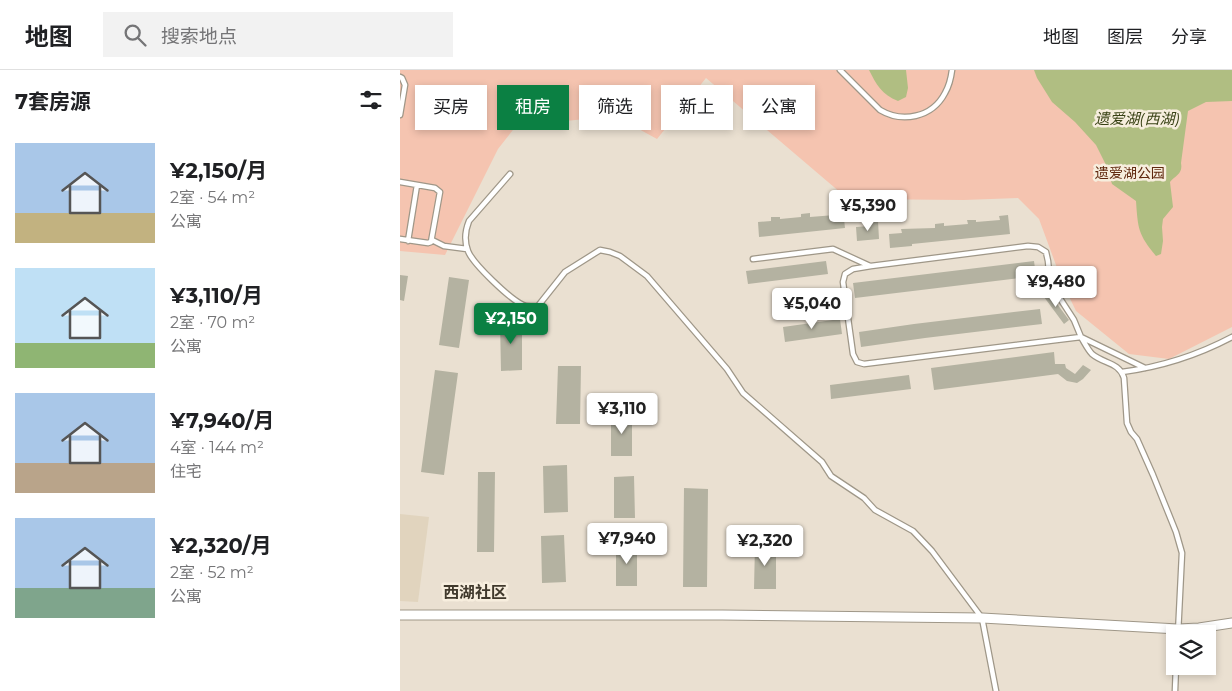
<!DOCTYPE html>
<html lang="zh">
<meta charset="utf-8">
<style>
:root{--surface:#fff;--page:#f2f2f2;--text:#202124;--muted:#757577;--line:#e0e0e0;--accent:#0b8043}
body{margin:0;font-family:Montserrat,"Noto Sans SC",sans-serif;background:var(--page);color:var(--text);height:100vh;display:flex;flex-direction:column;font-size:19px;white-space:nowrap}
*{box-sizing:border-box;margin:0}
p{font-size:16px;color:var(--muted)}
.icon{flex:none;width:28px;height:28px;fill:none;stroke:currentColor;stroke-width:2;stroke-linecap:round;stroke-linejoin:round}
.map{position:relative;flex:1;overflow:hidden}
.panel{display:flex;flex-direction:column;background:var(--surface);width:400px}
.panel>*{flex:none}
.guide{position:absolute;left:15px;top:15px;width:475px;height:45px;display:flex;gap:10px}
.buttons{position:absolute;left:766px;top:555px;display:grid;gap:10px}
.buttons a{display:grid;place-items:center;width:50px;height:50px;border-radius:0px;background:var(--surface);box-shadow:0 2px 8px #0003;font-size:25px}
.price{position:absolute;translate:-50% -42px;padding:0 11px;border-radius:5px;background:#fff;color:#222;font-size:16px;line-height:32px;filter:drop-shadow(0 1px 2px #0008)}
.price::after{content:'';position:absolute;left:50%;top:30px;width:15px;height:11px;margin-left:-8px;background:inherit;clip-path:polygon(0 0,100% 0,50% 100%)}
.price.on{background:var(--accent);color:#fff}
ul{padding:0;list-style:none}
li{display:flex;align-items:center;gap:15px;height:125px;padding:0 15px}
li span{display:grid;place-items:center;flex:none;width:140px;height:100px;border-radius:0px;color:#555}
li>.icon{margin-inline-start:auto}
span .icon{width:60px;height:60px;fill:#fffc;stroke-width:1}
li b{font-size:21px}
h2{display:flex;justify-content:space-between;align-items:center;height:60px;padding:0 15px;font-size:21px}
.tag{padding:0 18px;border-radius:0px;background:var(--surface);box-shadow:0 2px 8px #0003;font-size:18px;line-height:45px}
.tag.on{background:var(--accent);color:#fff}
header{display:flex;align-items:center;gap:30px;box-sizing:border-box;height:70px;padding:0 25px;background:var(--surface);border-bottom:1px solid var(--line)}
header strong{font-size:24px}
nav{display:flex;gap:28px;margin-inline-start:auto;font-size:18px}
.search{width:350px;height:45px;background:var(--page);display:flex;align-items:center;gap:12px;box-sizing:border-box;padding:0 18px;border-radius:0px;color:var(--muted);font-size:19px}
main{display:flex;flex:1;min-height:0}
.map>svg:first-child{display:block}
.built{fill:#e1d4be}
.green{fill:#f5c4b0}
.water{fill:#b0be82}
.building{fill:#b4b2a1}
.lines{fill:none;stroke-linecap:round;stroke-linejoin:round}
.lane-casing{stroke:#9f9788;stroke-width:7}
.street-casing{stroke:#9f9788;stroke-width:11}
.lane{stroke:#fff;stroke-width:4.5}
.street{stroke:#fff;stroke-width:9}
.labels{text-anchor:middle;stroke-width:5;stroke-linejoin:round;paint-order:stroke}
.park-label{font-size:14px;fill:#60280e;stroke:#f7eede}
.water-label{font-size:15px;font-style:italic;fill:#394215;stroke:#f7eede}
.quarter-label{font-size:16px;font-weight:bold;fill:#40392c;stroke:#f7eede}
</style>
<header>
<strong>地图</strong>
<div class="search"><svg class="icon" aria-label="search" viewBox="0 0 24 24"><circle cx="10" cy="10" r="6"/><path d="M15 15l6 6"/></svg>搜索地点</div>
<nav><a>地图</a><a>图层</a><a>分享</a></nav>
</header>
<main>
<section class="panel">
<h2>7套房源<svg class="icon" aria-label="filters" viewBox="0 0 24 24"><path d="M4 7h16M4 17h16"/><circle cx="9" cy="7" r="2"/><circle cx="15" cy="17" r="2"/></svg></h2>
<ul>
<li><span style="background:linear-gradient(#a9c7e8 70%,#c2b280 0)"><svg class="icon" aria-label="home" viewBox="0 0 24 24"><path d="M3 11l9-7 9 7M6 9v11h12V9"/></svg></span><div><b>¥2,150/月</b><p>2室 · 54 m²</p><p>公寓</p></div></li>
<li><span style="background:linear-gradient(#bfe0f5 75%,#8fb573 0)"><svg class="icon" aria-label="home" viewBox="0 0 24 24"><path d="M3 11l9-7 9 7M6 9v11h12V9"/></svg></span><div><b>¥3,110/月</b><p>2室 · 70 m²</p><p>公寓</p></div></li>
<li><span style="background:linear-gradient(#a9c7e8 70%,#b9a48a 0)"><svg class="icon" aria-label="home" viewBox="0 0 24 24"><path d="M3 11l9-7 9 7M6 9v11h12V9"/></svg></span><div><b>¥7,940/月</b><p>4室 · 144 m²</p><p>住宅</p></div></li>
<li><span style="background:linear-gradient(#a9c7e8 70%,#7fa58c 0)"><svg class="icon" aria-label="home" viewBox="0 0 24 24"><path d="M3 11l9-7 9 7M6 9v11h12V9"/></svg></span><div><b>¥2,320/月</b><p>2室 · 52 m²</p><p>公寓</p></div></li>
</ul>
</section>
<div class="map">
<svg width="832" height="621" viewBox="0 0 832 621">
<rect width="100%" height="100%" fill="#eae0d1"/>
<path class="built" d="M0,444l29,3 -11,85 -18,-1z"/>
<path class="green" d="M0,0h832v257l-63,32 -40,-5 -53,-43 -13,-27 -24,-65 -21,-21 -54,2 -116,-1 -142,-121 -49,61 -42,-23 -99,10 -18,23 -53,106 -45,-4z"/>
<path class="water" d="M469,0h37l2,18 -2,9 -8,4c-16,-6 -22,-17 -29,-31z
M634,0h198v31l-26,1 -18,9 -7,52c2,11 -5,12 -11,19l3,25 -10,12 -1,8 1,14 -2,13 -5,2c-18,-22 -18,-27 -20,-55l-24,-17 -5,-17 -11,-22 -21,-23 -23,-20 -15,-24z"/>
<path class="building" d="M443,140l2,18 -86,9 -1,-15 13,-1v-4h9v2l21,-2v-3l9,-1v4l25,-2v-4z
M608,145l2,19 -98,10v2l-22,2 -1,-14 13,-1 -1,-4 34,-1v-4l9,-1v3l24,-2 -1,-4h9v2l24,-2 -1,-4z
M478,151l1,18 -22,2 -1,-14 13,-1v-4z
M426,191l2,13 -80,10 -2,-13z
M634,191l2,15 -181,22 -2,-15z
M0,205l8,1 -4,25 -4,-1z
M49,207l20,3 -10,68 -20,-3z
M649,223l20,27 -5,4 -20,-27z
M640,239l2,15 -117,14 -64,9 -2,-15 55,-8z
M440,249l2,15 -57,8 -2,-15z
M122,250v50l-21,1 -1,-50z
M654,282l1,12h10l1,4 9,6 8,-9 8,5 -8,9 -6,4 -10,-2 -9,-7 -124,16 -3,-22z
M158,296h23l-1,58h-24z
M35,300l23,3 -14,102 -23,-3z
M509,305l2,14 -80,10 -1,-14z
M211,344h21v42h-21z
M167,395l1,47 -24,1 -1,-47z
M78,402h17l-1,80h-17z
M234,406l1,42h-21v-41z
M284,418l24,1 -1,98h-24z
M164,465l2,47 -24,1 -1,-47z
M216,474h21v42h-21z
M355,474h21v45h-22z"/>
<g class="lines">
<g class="lane-casing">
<path id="lane" d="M440,0l40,40c22,13 52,8 65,-17 4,-7 6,-15 7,-23
M0,7l2,1 3,7 -5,30
M110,104l-41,47c-4,10 -5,20 -1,30 5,13 42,48 55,54 4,2 10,1 15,1l27,-34 35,-22 10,2 10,4 27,20 80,93 16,24 79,69 9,14 33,22 11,12 38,21 19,20 50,67 14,73
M0,112l35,6 5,4 -9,50 -3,1 -28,-4
M32,170l12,6 23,3
M8,171l9,-56
M353,189l80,-10 37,17
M745,298l-64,-31 -7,-17 -24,-37 -2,-22 -2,-9 -8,-5 -10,-1 -157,20 -18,3 -8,5 -2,8 10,72 4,8 7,2 217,-27c3,5 7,13 11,17 12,10 27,8 32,24l3,45 4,9 6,7 16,36 23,57 6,21 -4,81
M722,302c38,-5 76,-17 110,-35
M775,621l1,-25"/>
</g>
<g class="street-casing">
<path id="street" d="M0,545h322l260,3 196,11 21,-1 33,-5"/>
</g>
<use href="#lane" class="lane"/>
<use href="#street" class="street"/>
</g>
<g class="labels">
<g class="park-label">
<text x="730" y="108">遗爱湖公园</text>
</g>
<g class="water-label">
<text x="737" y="54">遗爱湖(西湖)</text>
</g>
<g class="quarter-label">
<text x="75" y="528">西湖社区</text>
</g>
</g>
</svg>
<div class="buttons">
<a><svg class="icon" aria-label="layers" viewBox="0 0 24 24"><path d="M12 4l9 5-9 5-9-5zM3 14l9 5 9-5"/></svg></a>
</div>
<b class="price" style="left:468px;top:162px">¥5,390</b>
<b class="price" style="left:656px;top:238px">¥9,480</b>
<b class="price" style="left:412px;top:260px">¥5,040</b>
<b class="price on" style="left:111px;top:275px">¥2,150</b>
<b class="price" style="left:222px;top:365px">¥3,110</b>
<b class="price" style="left:227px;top:495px">¥7,940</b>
<b class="price" style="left:365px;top:497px">¥2,320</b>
<div class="guide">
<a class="tag">买房</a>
<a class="tag on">租房</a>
<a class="tag">筛选</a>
<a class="tag">新上</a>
<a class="tag">公寓</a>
</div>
</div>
</main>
